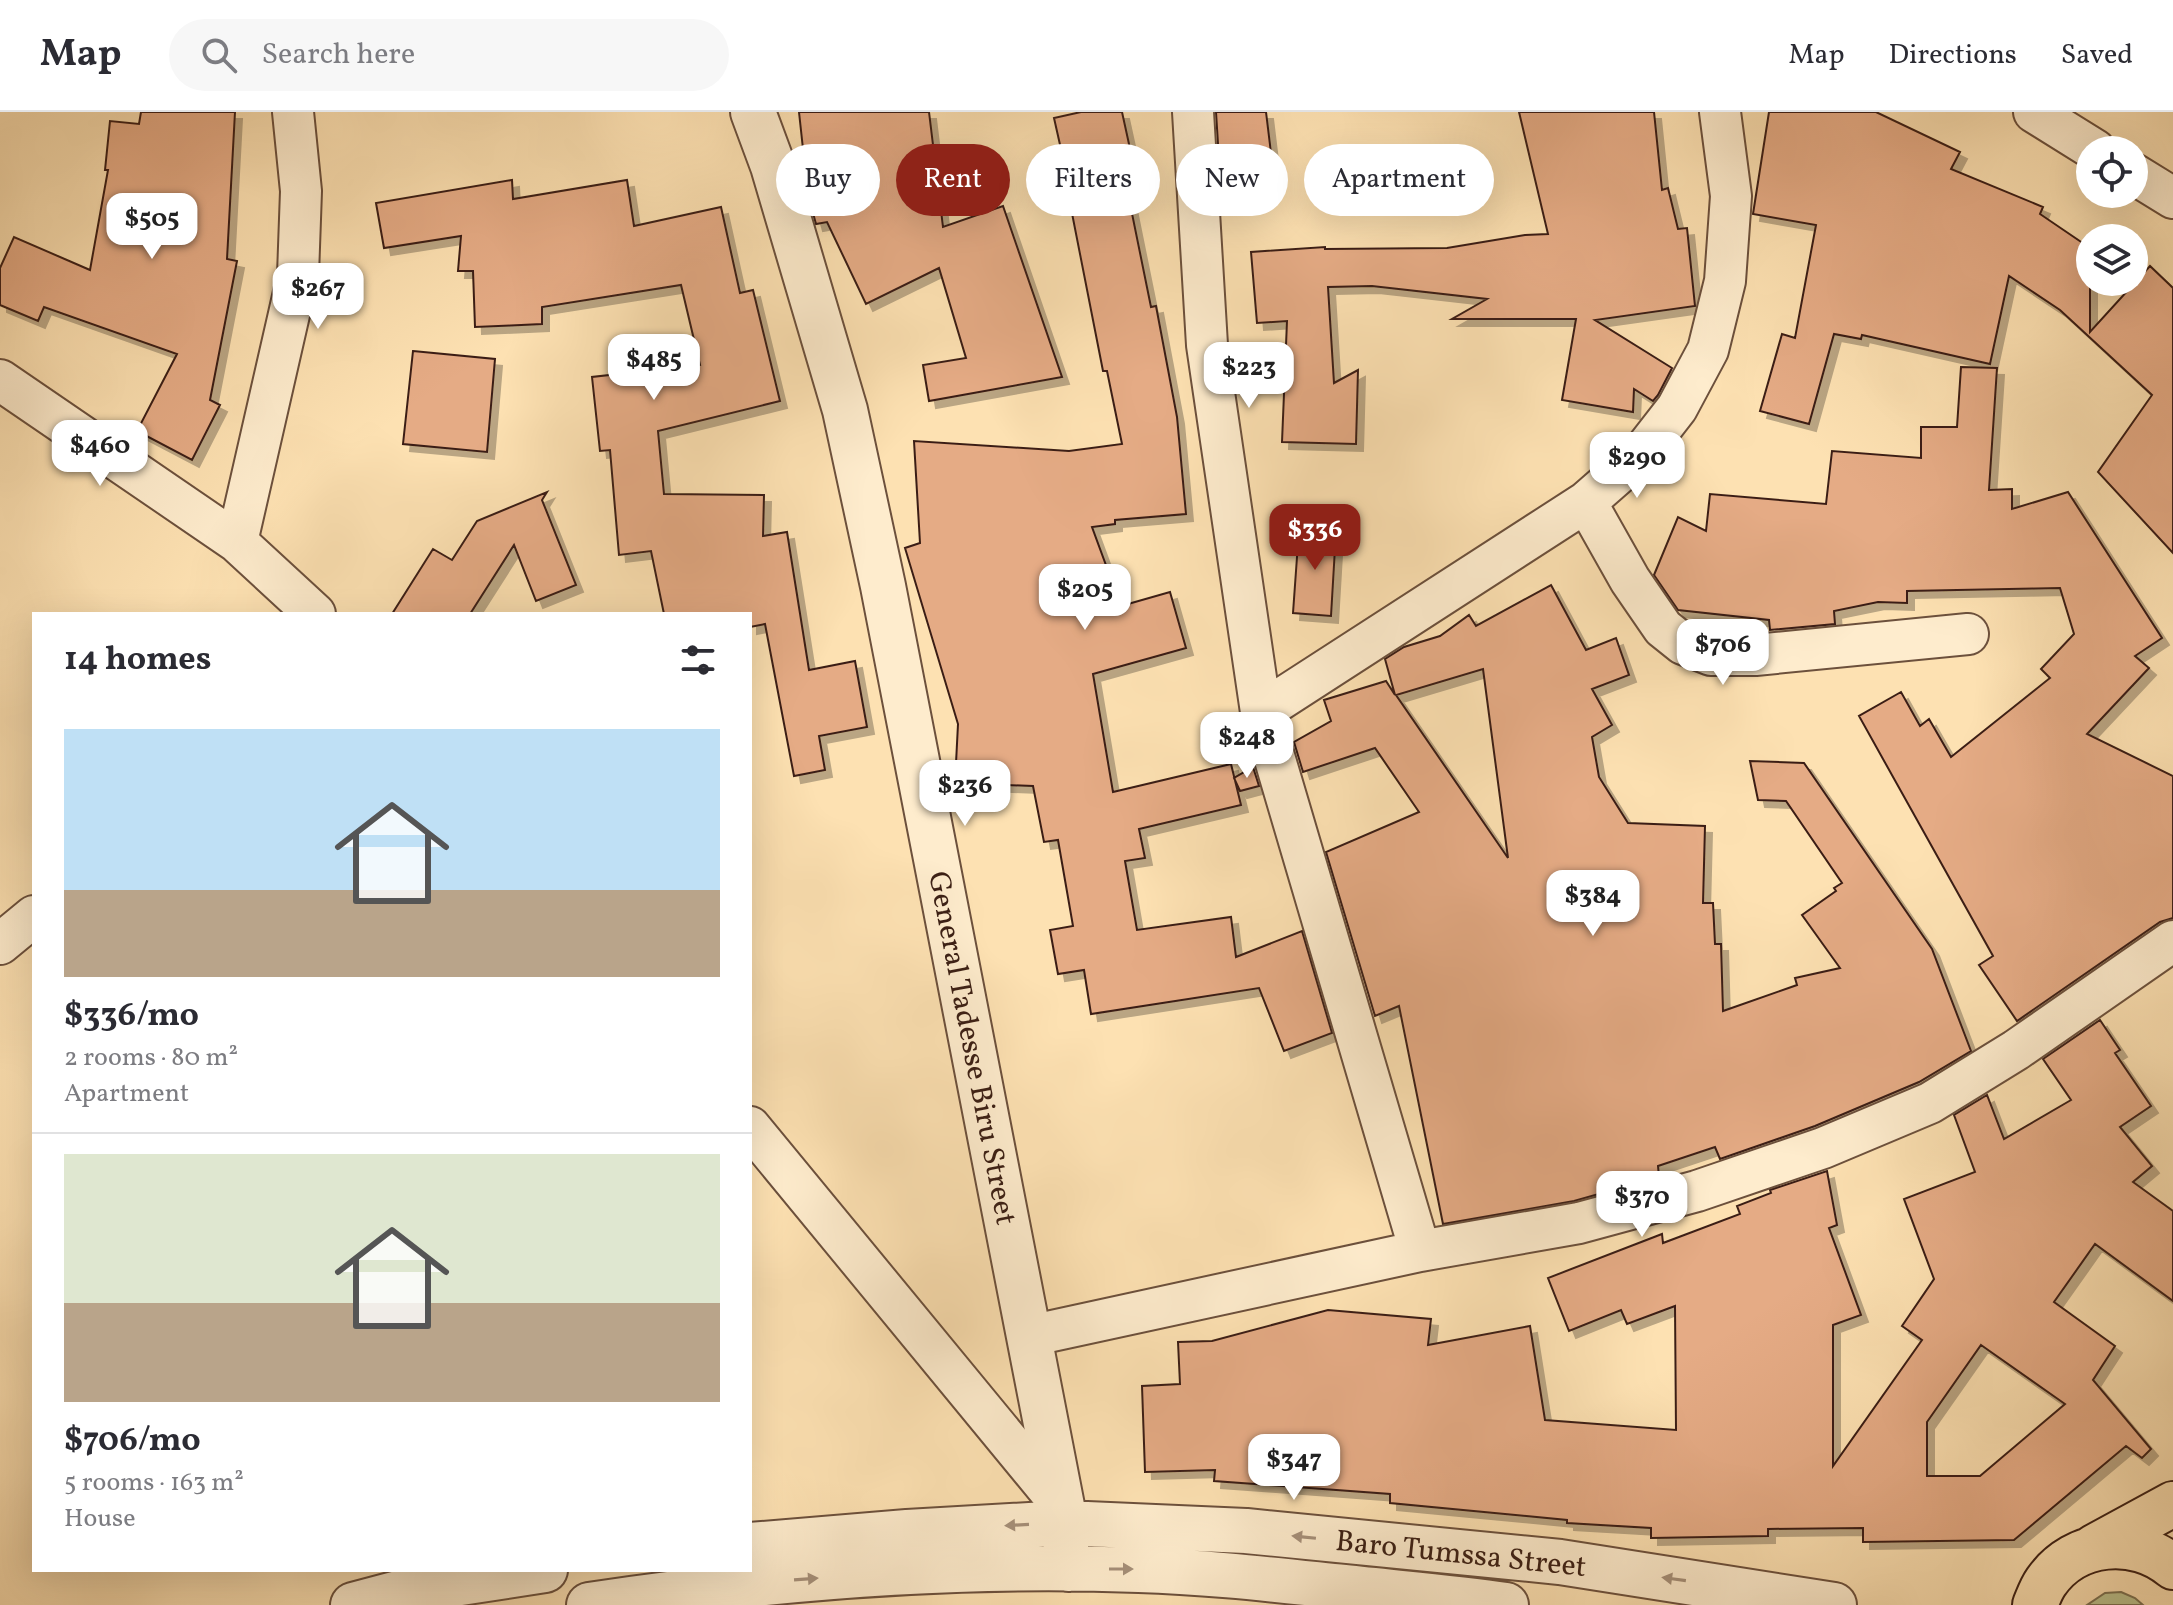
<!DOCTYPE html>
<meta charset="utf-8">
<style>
:root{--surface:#fff;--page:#f7f7f7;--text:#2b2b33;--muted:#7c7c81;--line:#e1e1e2;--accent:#8f2418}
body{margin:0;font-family:Vollkorn,serif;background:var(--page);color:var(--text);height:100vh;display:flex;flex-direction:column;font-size:30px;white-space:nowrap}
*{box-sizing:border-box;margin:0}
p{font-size:26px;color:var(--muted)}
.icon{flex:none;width:44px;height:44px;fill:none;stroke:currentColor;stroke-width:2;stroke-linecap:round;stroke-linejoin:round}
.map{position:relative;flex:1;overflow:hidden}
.details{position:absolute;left:32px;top:500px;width:720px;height:960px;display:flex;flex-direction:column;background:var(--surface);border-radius:0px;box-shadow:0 8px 32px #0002}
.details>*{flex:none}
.hud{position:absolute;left:776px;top:32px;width:760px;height:72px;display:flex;gap:16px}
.controls{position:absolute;left:2076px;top:24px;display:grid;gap:16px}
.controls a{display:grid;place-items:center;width:72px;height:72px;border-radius:50%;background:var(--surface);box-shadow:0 8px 32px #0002;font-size:40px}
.price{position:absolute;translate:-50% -68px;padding:0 18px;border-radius:16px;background:#fff;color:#222;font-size:26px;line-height:52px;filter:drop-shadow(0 2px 4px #0008)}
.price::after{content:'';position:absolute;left:50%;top:48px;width:24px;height:18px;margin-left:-12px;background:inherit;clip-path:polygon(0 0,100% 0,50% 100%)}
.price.active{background:var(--accent);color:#fff}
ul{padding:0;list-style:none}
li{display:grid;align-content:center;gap:16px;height:424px;padding:0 32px}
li+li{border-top:2px solid var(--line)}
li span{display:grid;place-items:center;height:248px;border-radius:0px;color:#555}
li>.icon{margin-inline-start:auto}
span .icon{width:144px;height:144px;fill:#fffc;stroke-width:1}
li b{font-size:34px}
h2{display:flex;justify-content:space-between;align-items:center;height:96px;padding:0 32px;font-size:34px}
.tag{padding:0 28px;border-radius:36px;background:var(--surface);box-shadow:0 8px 32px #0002;font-size:28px;line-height:72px}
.tag.active{background:var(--accent);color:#fff}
header{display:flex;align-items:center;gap:48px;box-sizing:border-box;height:112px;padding:0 40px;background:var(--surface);border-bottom:2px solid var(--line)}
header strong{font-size:38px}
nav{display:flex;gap:44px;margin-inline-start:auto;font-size:28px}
.search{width:560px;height:72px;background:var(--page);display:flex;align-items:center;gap:20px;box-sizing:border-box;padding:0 28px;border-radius:44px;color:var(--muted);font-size:30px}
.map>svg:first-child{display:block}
.green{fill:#bbc38f;stroke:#7b7152;stroke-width:2}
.building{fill:#e5ab85;stroke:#3b1f14;stroke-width:2;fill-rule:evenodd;filter:url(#shadow)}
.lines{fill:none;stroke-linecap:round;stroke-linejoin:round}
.minor-casing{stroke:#6c503c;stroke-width:44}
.tertiary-casing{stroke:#6c503c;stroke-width:48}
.trunk-casing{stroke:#3b1f14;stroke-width:48}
.minor{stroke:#feeccd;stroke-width:40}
.tertiary{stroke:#feeccd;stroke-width:44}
.trunk{stroke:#fde1b2;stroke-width:44}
.oneway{fill:#a6907a}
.labels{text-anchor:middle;stroke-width:7;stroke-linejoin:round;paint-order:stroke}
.street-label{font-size:30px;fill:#3b1f14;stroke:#feeccd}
</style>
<header>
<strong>Map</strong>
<div class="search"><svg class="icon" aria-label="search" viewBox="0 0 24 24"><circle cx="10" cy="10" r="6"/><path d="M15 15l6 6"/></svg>Search here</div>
<nav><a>Map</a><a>Directions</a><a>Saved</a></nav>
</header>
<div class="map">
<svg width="2173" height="1493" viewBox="0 0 2173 1493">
<defs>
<filter id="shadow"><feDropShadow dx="7" dy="7" stdDeviation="0" flood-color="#0004"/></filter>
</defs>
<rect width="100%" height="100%" fill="#fde1b2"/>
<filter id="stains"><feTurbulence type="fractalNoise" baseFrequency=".0025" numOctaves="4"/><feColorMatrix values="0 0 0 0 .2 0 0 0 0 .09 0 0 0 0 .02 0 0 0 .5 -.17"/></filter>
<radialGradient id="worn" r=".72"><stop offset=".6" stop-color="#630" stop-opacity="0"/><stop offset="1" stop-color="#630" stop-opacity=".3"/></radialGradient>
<path class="green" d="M2121,1480l14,6 8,7h-56l18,-12z"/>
<path class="building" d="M141,0h94l-8,147 10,2 -27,139 10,5 -28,55 -55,-29 40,-77 -133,-47 -6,14 -38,-16v-37l14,-31 76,33 18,-100h-3l5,-49 29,3z
M799,0h130l14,115 60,-21 59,171 -133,24 -6,-36 43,-7 -27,-90 -73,36 -39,-82 -11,2 -8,-29z
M1081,0h41l14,64 -11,3 26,128 5,-1 21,111 9,97 -71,6v4l-23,3 29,79 49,-14 16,56 -93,26 20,118 118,-28 10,41 -102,24 6,29 -20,3 12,69 94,-13 5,40 66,-26 30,102 -48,18 -25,-63 -168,26 -7,-44 -26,4 -8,-44 23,-4 -15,-86 -14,2 -11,-56 -78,-3 3,-59 -53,-176 15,-5 -6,-102 155,10 53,-7 -15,-73h-4l-34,-173h3l-18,-80z
M1216,0h50l9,74 -54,6z
M1519,0h135l8,78 6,-2 10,41 9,-1 8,78 -100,14 77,48 -14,27 -5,6 -19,-12 -1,23 -71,-12 14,-81h-124l35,-20 -115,-13 -44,1 6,96 24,-13 -2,74 -74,-2 5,-121 -30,2 -6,-71 74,-5v2l122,-1 78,-13 23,-1z
M1769,0h107l84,40 -9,17 92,38 -3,7 50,34v84l60,-66 23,22v265l-75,-81 54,-77 -92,-85 -51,-34 -19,88 -128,-29 -1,4 -27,-5 -25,90 -49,-13 22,-77 13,4 21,-113 -63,-11z
M512,68l1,19 114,-19 7,46 87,-19 19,86 13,-3 27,111 -122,30 6,63 100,1 -1,41 24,-4 22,138 46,-9 12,66 -48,9 6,34 -31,6 -29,-152 -15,3v-13h-86l-13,-63 -32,4 -9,-105 -10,1 -8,-74 108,-12 -19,-80 -139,22v17l-67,3 -2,-56h-15l3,-35 -77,12 -8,-45z
M413,239l82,8 -8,93 -84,-8z
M1961,255l36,1 -8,122 23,-1v20l56,-17 94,146 -27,18 14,12 -62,66 86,42v142l-13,4 -143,99 -38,-56 14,-9 -134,-240 42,-24 19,34 9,-7 22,38 99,-79 -9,-9 33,-35 -14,-46 -153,3v12l-29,-1 -44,9 1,13 -65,6 -1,-10 -91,-10 -24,-35 24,-58 28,14 4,-37 116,10 6,-53 89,7v-31h36z
M547,380l-5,8 34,85 -40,16 -22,-56 -44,69h-78l41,-65 19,11 25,-39z
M1299,417l37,2 -5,85 -38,-3z
M1551,473l35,65 30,-12 13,37 -37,14 20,36 -20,12 7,40 29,46 77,3 -2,77h10l2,41h6l2,67 74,-26 -2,-7 45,-10 -38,-53 34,-24 -2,-3 8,-5 -56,-82 -28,-1 -8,-39 54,2 128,186 39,102 -52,31 -104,44 -95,33 -5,-12 -57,19 1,11 -85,24 -131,23 -44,-218 -24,10 -49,-164 93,-40 -44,-64 -72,24 -9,-30 37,-21 -7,-21 62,-19 9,14 -10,-36 19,-12 36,-11 29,-21 7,11zM1483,557l25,189 -112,-163z
M1253,655l6,19 -19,5 -6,-13z
M2100,908l20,30 -5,3 36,53 -31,21 32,39 -19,16 40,29v90l-78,-57 -41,58 61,44 -22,34 58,69 -9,9 -16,-12 -112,94 -151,2v-14l-95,1v7l-117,2v-10l-84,-5v-3l-177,-17v-9l-176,-13 1,-11 -70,2 -3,-86 38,-2 -2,-42 34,-1 116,-31 103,9 -3,26 102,-19 15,94 131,10 -1,-124 -48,18 -6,-14 -52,21 -21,-53 114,-44 1,9 77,-29 -3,-8 34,-13 -1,-3 57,-19 10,54 -8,3 32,87 -28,10v141l89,-126 -20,-14 32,-47 -30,-80 71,-27 -21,-57 33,-20 17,44 67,-39 -28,-41zM1981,1233l84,59 -85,72h-53v-54z"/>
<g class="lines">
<g class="minor-casing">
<path id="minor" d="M1193,0l14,233 54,367 159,539
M2034,0l61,38
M2134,62l39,24
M0,268l237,162 78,72
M1586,390l44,78 33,48 20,16 28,11h44l213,-21
M237,430l61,-267 3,-84 -8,-79
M1261,600l325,-210 56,-49 35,-45 31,-58 17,-69 6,-85 -11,-84
M0,832l34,-28
M750,1015l312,379
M1029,1224l391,-85 159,-28 118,-32 126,-43 107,-45 86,-53 157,-109"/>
</g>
<g class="tertiary-casing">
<path id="tertiary" d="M753,0l20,54 72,244 38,176 179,920 6,63
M750,1433l157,-13 157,-9 182,8 314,31 274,43
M353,1493l49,-13 143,-22
M589,1493c181,-27 367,-42 550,-35 68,2 137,10 205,17 54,6 109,10 162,18"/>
</g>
<g class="trunk-casing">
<path id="trunk" d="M2094,1435l79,-43
M2035,1493c3,-7 6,-16 11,-23 29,-42 89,-47 127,-15"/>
</g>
<use href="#minor" class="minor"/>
<use href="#tertiary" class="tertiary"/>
<use href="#trunk" class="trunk"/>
</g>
<defs><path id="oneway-solid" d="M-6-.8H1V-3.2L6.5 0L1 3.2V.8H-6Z" transform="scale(2)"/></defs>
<g class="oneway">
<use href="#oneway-solid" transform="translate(1017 1413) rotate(177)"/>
<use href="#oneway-solid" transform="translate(1304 1425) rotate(-174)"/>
<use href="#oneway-solid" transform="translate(1121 1457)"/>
<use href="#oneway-solid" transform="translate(806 1467) rotate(-4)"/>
<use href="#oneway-solid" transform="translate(1674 1467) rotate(-172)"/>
</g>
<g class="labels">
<g class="street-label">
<text transform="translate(973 936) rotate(79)" y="10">General Tadesse Biru Street</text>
<text transform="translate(1461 1441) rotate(6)" y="10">Baro Tumssa Street</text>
</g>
</g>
<rect width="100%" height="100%" filter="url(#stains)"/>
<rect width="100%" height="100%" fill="url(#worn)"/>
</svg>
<div class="controls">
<a><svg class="icon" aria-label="locate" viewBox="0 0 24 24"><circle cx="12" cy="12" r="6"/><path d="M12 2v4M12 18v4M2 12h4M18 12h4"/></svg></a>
<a><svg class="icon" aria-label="layers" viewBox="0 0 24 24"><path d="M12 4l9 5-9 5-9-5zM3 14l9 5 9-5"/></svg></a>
</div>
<b class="price" style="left:152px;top:149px">$505</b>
<b class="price" style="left:318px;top:219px">$267</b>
<b class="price" style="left:654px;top:290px">$485</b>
<b class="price" style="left:1249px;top:298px">$223</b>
<b class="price" style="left:100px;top:376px">$460</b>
<b class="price" style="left:1637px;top:388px">$290</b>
<b class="price active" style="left:1315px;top:460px">$336</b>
<b class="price" style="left:1085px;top:520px">$205</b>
<b class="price" style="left:1723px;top:575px">$706</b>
<b class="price" style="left:1247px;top:668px">$248</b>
<b class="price" style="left:965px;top:716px">$236</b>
<b class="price" style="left:1593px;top:826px">$384</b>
<b class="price" style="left:1642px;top:1127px">$370</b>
<b class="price" style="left:1294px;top:1390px">$347</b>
<div class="hud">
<a class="tag">Buy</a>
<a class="tag active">Rent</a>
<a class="tag">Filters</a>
<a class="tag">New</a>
<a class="tag">Apartment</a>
</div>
<section class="details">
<h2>14 homes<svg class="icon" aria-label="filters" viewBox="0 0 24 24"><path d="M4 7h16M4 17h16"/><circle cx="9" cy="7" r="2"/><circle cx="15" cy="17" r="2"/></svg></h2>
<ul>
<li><span style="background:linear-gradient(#bfe0f5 65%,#b9a48a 0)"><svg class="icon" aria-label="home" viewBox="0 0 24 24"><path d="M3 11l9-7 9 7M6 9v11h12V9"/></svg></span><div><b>$336/mo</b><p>2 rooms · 80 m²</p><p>Apartment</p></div></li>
<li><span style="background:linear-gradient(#dfe7d0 60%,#b9a48a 0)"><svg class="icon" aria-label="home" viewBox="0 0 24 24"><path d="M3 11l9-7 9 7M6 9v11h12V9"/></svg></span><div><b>$706/mo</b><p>5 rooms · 163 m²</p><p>House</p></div></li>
</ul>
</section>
</div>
